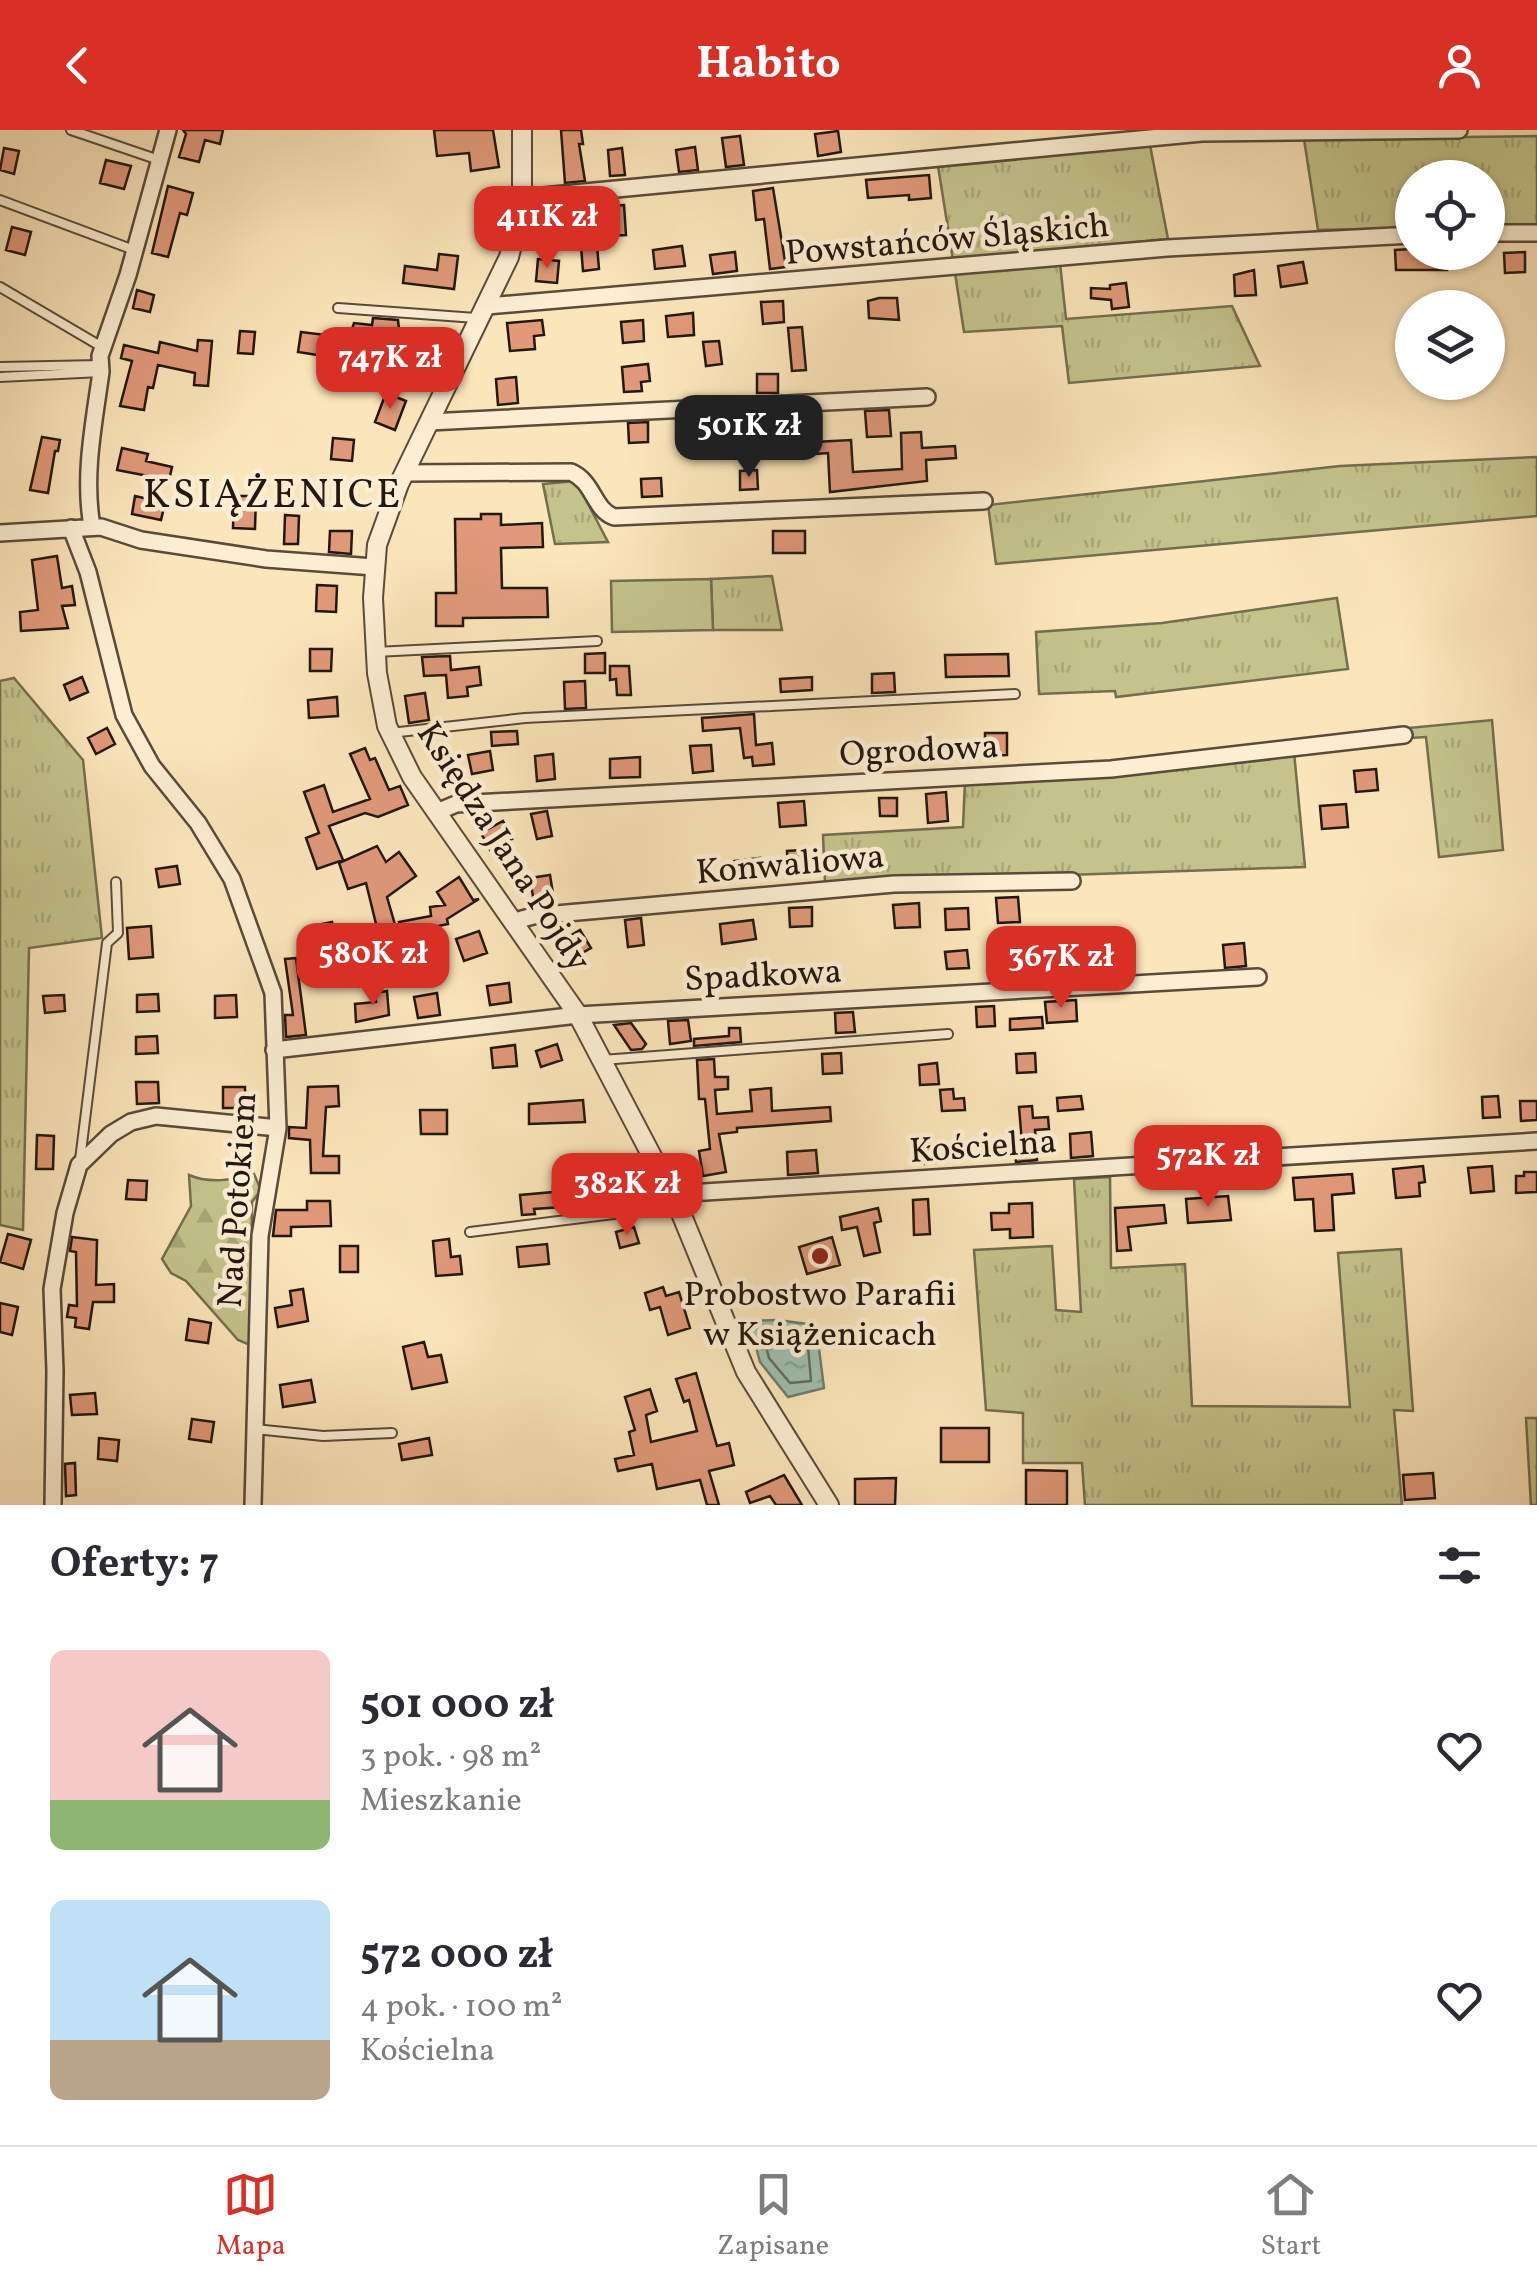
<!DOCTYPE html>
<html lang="pl">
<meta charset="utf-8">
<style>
:root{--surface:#fff;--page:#f2f2f3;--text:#2b2b33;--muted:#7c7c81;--line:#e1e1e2;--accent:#d93025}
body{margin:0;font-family:Vollkorn,serif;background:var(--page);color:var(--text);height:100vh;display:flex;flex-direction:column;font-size:38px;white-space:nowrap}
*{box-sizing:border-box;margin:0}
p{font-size:32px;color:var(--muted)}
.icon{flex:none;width:55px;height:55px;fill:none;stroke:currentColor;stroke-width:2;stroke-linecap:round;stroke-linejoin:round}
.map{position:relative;height:1375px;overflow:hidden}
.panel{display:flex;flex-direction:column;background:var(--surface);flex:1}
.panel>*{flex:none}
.tools{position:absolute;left:1395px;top:30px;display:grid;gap:20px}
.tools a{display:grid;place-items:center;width:110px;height:110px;border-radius:50%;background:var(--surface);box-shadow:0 2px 8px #0004;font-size:50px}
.price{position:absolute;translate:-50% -85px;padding:0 22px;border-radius:20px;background:var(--accent);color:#fff;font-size:32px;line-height:65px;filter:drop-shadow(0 2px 5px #0008)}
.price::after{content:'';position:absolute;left:50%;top:60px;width:30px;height:22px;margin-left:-15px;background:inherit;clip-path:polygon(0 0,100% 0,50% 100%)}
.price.selected{background:#222;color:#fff}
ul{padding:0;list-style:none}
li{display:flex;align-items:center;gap:30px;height:250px;padding:0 50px}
li span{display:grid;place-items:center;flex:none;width:280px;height:200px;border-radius:15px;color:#555}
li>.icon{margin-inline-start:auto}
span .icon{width:120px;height:120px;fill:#fffc;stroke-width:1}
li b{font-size:42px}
h2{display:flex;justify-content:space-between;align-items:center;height:120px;padding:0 50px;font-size:42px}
header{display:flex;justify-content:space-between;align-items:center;height:130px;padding:0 50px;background:var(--accent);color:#fff;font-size:45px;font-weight:700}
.menu{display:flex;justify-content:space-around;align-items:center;height:140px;border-top:2px solid var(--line);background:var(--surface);font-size:28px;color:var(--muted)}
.menu a{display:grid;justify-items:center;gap:5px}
.menu .selected{color:var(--accent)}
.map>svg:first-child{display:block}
.grass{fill:url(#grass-tufts);stroke:#746d4e;stroke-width:2.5}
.forest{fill:url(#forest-firs);stroke:#746d4e;stroke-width:2.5}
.pitch{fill:#c4c38c;stroke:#746d4e;stroke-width:2.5}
.water{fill:url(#water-ripples);stroke:#6d7c6f;stroke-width:2.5}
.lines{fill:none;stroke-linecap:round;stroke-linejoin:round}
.shore{stroke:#616b5f;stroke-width:2.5}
.building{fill:#e09979;stroke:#23170f;stroke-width:2.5}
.service-casing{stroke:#594a3a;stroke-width:12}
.minor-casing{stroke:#594a3a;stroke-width:20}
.tertiary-casing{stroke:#594a3a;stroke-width:22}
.path{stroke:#23170f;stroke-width:2.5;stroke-dasharray:2.5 5;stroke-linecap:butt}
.service{stroke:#fceed2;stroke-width:8}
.minor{stroke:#fceed2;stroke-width:15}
.tertiary{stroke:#fceed2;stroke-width:18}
.poi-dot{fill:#8f2418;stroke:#fceed2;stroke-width:4}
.labels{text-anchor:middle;stroke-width:9;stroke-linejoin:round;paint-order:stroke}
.street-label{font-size:35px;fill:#23170f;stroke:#fceed2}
.poi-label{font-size:35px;fill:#23170f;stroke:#fceed2}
.quarter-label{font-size:40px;letter-spacing:2.5px;fill:#23170f;stroke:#fceed2}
</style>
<header><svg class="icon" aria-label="back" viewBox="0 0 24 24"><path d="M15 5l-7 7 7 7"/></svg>Habito<svg class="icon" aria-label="person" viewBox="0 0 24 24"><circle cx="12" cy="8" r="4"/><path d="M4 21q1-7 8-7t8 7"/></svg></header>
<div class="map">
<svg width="1537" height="1375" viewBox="0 0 1537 1375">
<defs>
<pattern id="grass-tufts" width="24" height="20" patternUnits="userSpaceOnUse" patternTransform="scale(2.5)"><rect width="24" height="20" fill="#c4c38c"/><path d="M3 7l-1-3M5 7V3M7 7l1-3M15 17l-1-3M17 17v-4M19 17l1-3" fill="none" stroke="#a8a778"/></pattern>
<pattern id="forest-firs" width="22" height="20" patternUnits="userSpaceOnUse" patternTransform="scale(2.5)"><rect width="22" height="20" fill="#c4c38c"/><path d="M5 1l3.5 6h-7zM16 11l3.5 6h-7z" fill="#a8a778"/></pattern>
<pattern id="water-ripples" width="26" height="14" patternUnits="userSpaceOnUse" patternTransform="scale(2.5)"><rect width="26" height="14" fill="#9fbfaf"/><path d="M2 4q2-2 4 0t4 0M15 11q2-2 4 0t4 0" fill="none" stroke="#89a395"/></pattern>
</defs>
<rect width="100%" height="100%" fill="#fbe5ba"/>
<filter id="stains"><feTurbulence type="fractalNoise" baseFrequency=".002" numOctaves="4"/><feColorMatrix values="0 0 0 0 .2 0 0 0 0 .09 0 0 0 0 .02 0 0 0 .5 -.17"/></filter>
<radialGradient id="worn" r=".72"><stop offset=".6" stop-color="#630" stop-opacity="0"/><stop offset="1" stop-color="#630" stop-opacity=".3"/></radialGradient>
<path class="grass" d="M1537,6v90l-49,1v-49h-76v50l-94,2 -14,-91z
M1150,15l18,94 -215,21 -15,-94z
M1060,133l6,56 166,-13 28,60 -191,17 -7,-57 -98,6 -9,-59z
M1537,327v59l-541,48 -8,-59 352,-39z
M576,351l32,61 -53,2 -12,-60z
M772,446l10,54h-69l-2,-51z
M1337,468l11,71 -232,28 -1,-6 -76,3 -3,-62 126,-9z
M14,548l69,82 19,178 -73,10 -6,282 -23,-5v-544z
M1492,590l11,130 -64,7 -13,-120 -16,1 -2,-10z
M1294,622l11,115 -480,16 -2,-48 140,-8 2,-46z
M1110,1047l1,91 74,-4 7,142 158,1 -12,-154 63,-4 12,162 -19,-1 8,95h-317l-3,-42h-59v-50l-37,-3 -12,-160 78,-4 4,64 25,2 -7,-133z
M1526,1288h11v87h-6z"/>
<path class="forest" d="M254,1044l7,16 -9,12 -2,143 -12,-5 -52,-59 -15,-8 -9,-14 29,-53 -2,-31c21,9 43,5 65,-1z"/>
<path class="pitch" d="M711,449l2,51 -101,2 -1,-51z"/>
<path class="water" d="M778,1190l29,4 11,17 6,47 -36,9 -28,-35 -11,-41z"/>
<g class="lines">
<path class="shore" d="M768,1200l34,5 6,11 3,35 -21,2 -21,-25 -6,-23z"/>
</g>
<path class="building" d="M183,0h40l-3,14 -15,-4 -6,22 -20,-5 7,-23z
M434,0h59l6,37 -28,4 -2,-18 -32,3z
M561,0h20l2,14h-4l6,37 -20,2z
M838,1l3,21 -23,4 -3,-22z
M740,6l4,29 -18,2 -4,-29z
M695,17l3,23 -19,2 -3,-22z
M4,18l15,3 -5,23 -14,-4z
M622,18l3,27 -15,1 -2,-26z
M106,30l25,6 -7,23 -24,-6z
M929,45l2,23 -22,2v-5l-41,3 -2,-18z
M168,56l25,7 -6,22 -7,-2 -12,44 -16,-4z
M773,58l13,79 -16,2 -6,-50 -8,1 -3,-29z
M624,75l2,30 -17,1 -1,-30z
M578,84l3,27 -22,2 -2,-27z
M12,97l19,5 -6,23 -19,-5z
M605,102l1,13h-9l2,24 -16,2 -3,-37z
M682,116l3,20 -30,3 -2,-19z
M1412,119l4,6 30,-2 1,17h-51l-1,-20z
M735,122l2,19 -24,3 -3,-19z
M1525,122v20l-20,1 -1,-20z
M439,124l19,2 -4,33 -51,-6 2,-17 32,4z
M538,129l21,2 -2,22 -21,-2z
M1303,132l4,21 -26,4 -3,-21z
M1254,140l2,25 -21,1 -1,-21z
M1126,153l3,24 -17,2 -1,-9 -20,-2v-10l19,1v-4z
M137,160l17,5 -4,17 -17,-4z
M879,168h18l2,22 -30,-2 -1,-17z
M783,171l1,21 -21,2 -2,-22z
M693,183l1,22 -26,2 -2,-21z
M373,188l25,2 1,9 -19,41 -41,-2 15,-45 18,2z
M542,190l2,15 -10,1 1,13 -25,2 -3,-28z
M643,190l1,21 -21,2 -2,-21z
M802,197l4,43 -14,1 -4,-43z
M240,201l15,1 -2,22 -15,-1z
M301,202l25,3 -2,21 -26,-4z
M198,210l14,1 -4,45 -14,-1 1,-12 -37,-8 -5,23 -5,-1 -4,23 -24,-4 12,-45 -11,-3 3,-13 34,8 2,-11 37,9z
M719,211l3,23 -16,2 -3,-24z
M648,234l2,17 -9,1 1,9 -18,1 -2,-25z
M757,244h21v19h-21z
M516,247l2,26 -20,2 -2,-26z
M386,263l20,8 -11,29 -20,-8z
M889,280l2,26 -24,1 -2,-26z
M812,284l1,26 -24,1 -1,-26z
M648,292v20l-19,1 -1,-20z
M921,302l1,16 33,-2 1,12 -30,2 1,21 -97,11 -2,-39 -12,1 -1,-12 36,-2 2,32 49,-3 -1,-36z
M42,307l18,3 -2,11h-3l-7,42 -18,-3z
M333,308l21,2 -2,21 -21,-2z
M122,318l26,6 -2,7 26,6 -3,13 -52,-10z
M757,340l1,19 -18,1v-19z
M661,348l1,18 -20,1 -1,-18z
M135,366l30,7 -4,17 -29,-6z
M234,366h22l-1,33 -22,-1z
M481,384h20v11l41,-2 1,24 -42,1 1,40h45l1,29 -85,1v8h-27v-33h20l-1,-74h26z
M285,385l14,1 -1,28h-14z
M330,401h22l-1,23 -22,-2z
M773,401h32v22h-32z
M57,426l5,32 10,-2 3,19 -13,1 6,22 -47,3 -1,-19 18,-2 -6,-50z
M317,455l20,1 -1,26 -20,-1z
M310,519h22l-1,22h-21z
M605,523v20h-20v-19z
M1008,524l1,22 -63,1 -1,-22z
M450,526l1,14 28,-3 2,18 -14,2 1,9 -20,2 -2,-23 -22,1 -2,-19z
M610,536h19l2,29h-14l-1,-16 -6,1z
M894,543l1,19 -23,1v-19z
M82,547l6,15 -18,8 -6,-15z
M812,547v13l-31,2 -1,-13z
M585,551l1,27 -21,1 -1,-27z
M425,563l4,27 -20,3 -4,-27z
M337,567l1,19 -29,2 -1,-18z
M754,584l2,31 16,-2 2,21 -21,2 -1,-9 -8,1 -4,-30 -37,3 -1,-13z
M107,598l8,16 -19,10 -8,-16z
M517,601l1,13 -26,2 -1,-14z
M985,603h22v22l-22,1z
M711,615l2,26 -20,2 -3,-27z
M365,618l5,12 5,-2 14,32 11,-4 8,19 -30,12 -13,-4 -36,13 14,34 -26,9 -11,-31 13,-5 -15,-41 20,-7 9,27 37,-13 -20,-45z
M490,621l3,19 -21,4 -4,-19z
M553,624l2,25 -18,2 -2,-25z
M640,627v20l-30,1v-19z
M1376,639l2,21 -22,2 -2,-21z
M946,662l2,29 -20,2 -2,-29z
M879,668h18v18h-17z
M804,671l2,24 -26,2 -2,-24z
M1346,674l2,23 -26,2 -2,-23z
M547,681l5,25 -15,3 -6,-25z
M503,691l9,18 -22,11 -9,-17z
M377,716l9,16 13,-10 17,24 -29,21 9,31 -18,4 -12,-49 -18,6 -9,-26z
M801,720l2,22 -15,1 -1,-22z
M760,728l2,20 -26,3 -2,-20z
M177,736l3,18 -21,3 -3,-18z
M550,745l4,25 -20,3 -4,-25z
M459,747l14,23 6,-1 -32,20 1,5 -19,4 6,42 -20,3 -7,-41 -7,1 -2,-11 32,-6 -1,-9 15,-2 -8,-13z
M1018,767l2,25 -22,1 -2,-25z
M919,773l1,24 -25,1 -2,-23z
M812,777v19l-22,1 -1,-19z
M968,778l1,21 -23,1 -1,-21z
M641,788l3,27 -16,2 -3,-27z
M753,790l3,19 -34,5 -2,-20z
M332,792l6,25 -20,5 -5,-26z
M151,796l2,31 -24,2 -2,-31z
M580,800l11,18 -18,10 -10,-18z
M479,801l8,22 -23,8 -8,-22z
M1244,813l2,23 -21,2 -2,-23z
M967,820l2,18 -22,1 -2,-17z
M296,828l10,77 -20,2 -1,-22h8l-8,-56z
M1052,832l1,15 -24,2 -1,-16z
M509,853l2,19 -21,3 -3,-19z
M387,861l2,24 -33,7 -1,-18 21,-2 -1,-9z
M437,863l3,22 -22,3 -4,-21z
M158,864l1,17 -22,1v-17z
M64,865l1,16 -20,2 -2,-17z
M236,865l1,22 -22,1v-22z
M1076,870l1,21 -30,2 -2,-21z
M994,876l1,20 -18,1 -1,-20z
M853,882l2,20 -19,1 -1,-20z
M1042,887l1,11 -33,2v-11z
M688,890l3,21 -21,3 -2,-23z
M631,893l15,21 -4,5 -11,1 -17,-25z
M729,898h11l1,14 -47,4v-7l35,-3z
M157,906l1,17 -22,1v-17z
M557,914l5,16 -21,7 -5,-16z
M515,915l2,21 -24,2 -2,-20z
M841,923l1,20 -19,1 -1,-20z
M1035,923l1,19 -19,1 -1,-19z
M714,929l1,18h13v12l-13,1 2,24 35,-3 -2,-21 21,-2 1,23 58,-4 1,14 -94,7v4l-18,2 7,38 -23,4 -4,-25 11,-2 -5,-50h-6l-2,-39z
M937,933l2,21 -19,1 -1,-20z
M136,952h22l1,21 -22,1z
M338,956l1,20 -13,1 -3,49h16v17h-28l-1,-33 -21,-2v-11l17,1 2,-41z
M223,957h22v21h-22z
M953,959l1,10 10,-1 1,12 -23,1 -2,-21z
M1081,966l2,13 -25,2 -1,-13z
M1498,966l2,21 -17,1 -1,-21z
M583,970l2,22 -56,2v-20z
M1520,971h17v19l-16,1z
M1032,976l1,12 15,-1 1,12 -14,1 2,30 -21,2 -2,-19h8l-3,-36z
M420,980h27v24h-26z
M1091,1002l2,24 -22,2 -1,-24z
M37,1005l17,1 -1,33h-17z
M944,1015l2,17 -21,2 -1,-17z
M816,1020l2,23 -30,2 -1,-23z
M1423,1036l2,16 -6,1 1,13 -24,2 -3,-29z
M1492,1036l2,25 -23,2 -3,-25z
M1524,1042h13v20l-21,1v-17h8z
M1352,1044l2,19 -22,2 2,35 -19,1 -2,-32 -18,1 -2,-22z
M128,1050l19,1 -1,19 -20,-1z
M577,1054l1,22 -44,3 1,5 -13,1 -2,-20 33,-3v-6z
M1228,1066l3,24 -43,3 -2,-24z
M928,1069l2,35 -16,1 -1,-35z
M307,1071h23l1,25 -40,1v9h-18l3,-26h31z
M1032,1073l1,34 -23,1v-9l-18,1 -1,-17h18v-9z
M1164,1075l2,18 -38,4 3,23 -14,1 -2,-43z
M878,1078l3,13 -7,2 6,29 -16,4 -7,-29 -15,3 -2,-13z
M634,1097l5,16 -19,5 -4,-16z
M8,1104l23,6 -8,29 -23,-7z
M72,1107l25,3 -1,45 18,-1v18h-21l-4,27 -14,-2 1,-9 -9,-1 2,-12 8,1 -1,-54 -6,-1z
M832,1107l8,28 -33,9 -8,-27z
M449,1109l2,18 9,-1 2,18 -26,2 -3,-35z
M547,1114l2,20 -30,3 -2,-20z
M340,1116h18v26h-18z
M663,1157l3,9 13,-4 11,36 -22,7 -8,-28 -10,3 -5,-17z
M303,1159l5,32 -30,6 -3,-19 17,-3 -2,-14z
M0,1173l18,4 -6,28 -12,-3z
M189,1189l22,4 -3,20 -22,-3z
M424,1212l4,15 13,-2 6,27 -35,7 -9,-42z
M696,1243l21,73 12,-3 5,22 -25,6 10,34h-12l-7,-25 -43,9 -5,-25 -34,7 -3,-12 19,-4 -5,-23 6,-2 -10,-33 25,-8 7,22 -11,4 5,27 46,-11 -8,-31 -5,2 -8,-23z
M311,1250l4,22 -32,5 -3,-22z
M95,1263l2,21 -25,1 -2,-20z
M192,1289l22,3 -3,20 -22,-3z
M941,1298h48v34h-48z
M99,1308l20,2 -2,21 -19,-2z
M429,1308l3,17 -30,5 -3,-16z
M75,1333l1,32 -10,1 -1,-32z
M1026,1340l41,1v34h-41z
M1433,1343l2,25 -30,2 -2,-25z
M784,1345l18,30h-26l-6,-9 -20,7 -4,-11z
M896,1348l-1,27h-40v-26z"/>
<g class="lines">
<g class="service-casing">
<path id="service" d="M71,0l88,30
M0,70l134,50
M0,157l102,60
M338,178l138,10
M0,237l100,-2
M0,247l101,-5
M375,522l222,-11
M390,603l135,-15 490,-24
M602,930l346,-26
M80,1030l27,-217 11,-10 -2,-51
M470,1102l208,-26
M255,1299l68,7 69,-3"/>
</g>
<g class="minor-casing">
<path id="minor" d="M522,68l680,-65 257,-3
M1488,103h49
M487,176l680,-58 245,-13
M429,292l498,-25
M404,343l167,-1c23,10 22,37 43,45l370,-16
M92,396c-9,-51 2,-103 9,-154l-1,-16 28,-81 40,-145
M71,398l17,44 36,143 28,51 46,57 34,56 41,114 5,135 -18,108 -7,269
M0,403l101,-6 40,13 125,19 108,8
M437,682l19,-8 655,-35 293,-34
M515,791l18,-5 361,-32 178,-3
M274,920l304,-35 680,-38
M672,1064l865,-53
M53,1375l2,-134 -3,-82 13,-76 14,-48 32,-31 20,-12 25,-6 122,12"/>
</g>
<g class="tertiary-casing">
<path id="tertiary" d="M522,0v76l-13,51 -110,227 -22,61 -4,53 4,75 10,53 25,51 166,238 100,191 68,166 83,133"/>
</g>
<path class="path" d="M434,198l20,9"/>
<use href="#service" class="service"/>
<use href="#minor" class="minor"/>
<use href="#tertiary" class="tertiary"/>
</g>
<circle class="poi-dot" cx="820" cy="1126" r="10"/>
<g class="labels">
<g class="street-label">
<text transform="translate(947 108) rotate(-5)" y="12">Powstańców Śląskich</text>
<text transform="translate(919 619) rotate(-3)" y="12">Ogrodowa</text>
<text transform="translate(505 716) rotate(57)" y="12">Księdza Jana Pojdy</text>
<text transform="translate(790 733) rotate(-5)" y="12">Konwaliowa</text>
<text transform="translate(763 844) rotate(-3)" y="12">Spadkowa</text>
<text transform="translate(983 1015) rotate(-4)" y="12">Kościelna</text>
<text transform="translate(236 1070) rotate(-86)" y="12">Nad Potokiem</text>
</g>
<g class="poi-label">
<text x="820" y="1175">Probostwo Parafii<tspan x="820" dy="40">w Książenicach</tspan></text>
</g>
<g class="quarter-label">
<text x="273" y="377">KSIĄŻENICE</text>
</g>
</g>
<rect width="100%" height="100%" filter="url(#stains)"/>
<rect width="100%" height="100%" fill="url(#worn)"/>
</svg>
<div class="tools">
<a><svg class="icon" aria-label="locate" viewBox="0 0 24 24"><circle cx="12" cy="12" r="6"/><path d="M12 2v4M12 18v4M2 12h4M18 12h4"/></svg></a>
<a><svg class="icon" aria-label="layers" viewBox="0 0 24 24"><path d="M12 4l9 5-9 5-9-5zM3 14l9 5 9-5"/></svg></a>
</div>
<b class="price" style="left:547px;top:141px">411K zł</b>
<b class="price" style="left:390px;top:282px">747K zł</b>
<b class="price selected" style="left:749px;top:350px">501K zł</b>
<b class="price" style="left:373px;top:878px">580K zł</b>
<b class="price" style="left:1061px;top:881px">367K zł</b>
<b class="price" style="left:1208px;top:1080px">572K zł</b>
<b class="price" style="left:627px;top:1108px">382K zł</b>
</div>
<section class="panel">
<h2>Oferty: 7<svg class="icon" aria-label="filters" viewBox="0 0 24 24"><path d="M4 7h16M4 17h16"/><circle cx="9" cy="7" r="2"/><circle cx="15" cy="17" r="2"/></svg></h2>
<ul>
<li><span style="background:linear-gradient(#f6c9c9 75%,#8fb573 0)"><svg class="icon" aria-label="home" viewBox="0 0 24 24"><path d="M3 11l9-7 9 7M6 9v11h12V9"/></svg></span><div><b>501 000 zł</b><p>3 pok. · 98 m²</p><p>Mieszkanie</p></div><svg class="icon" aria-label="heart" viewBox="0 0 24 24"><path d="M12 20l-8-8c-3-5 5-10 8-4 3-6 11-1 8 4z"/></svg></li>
<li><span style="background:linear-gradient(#bfe0f5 70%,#b9a48a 0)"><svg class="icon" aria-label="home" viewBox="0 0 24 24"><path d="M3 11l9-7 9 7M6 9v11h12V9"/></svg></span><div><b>572 000 zł</b><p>4 pok. · 100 m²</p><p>Kościelna</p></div><svg class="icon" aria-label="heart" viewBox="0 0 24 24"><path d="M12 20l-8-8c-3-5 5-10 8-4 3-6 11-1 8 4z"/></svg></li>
</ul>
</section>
<nav class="menu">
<a class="selected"><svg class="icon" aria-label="map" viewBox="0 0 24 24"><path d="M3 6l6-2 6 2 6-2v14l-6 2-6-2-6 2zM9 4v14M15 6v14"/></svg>Mapa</a>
<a><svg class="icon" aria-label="saved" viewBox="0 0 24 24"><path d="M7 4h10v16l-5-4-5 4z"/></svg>Zapisane</a>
<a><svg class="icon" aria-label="home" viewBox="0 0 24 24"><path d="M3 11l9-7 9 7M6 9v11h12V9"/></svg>Start</a>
</nav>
